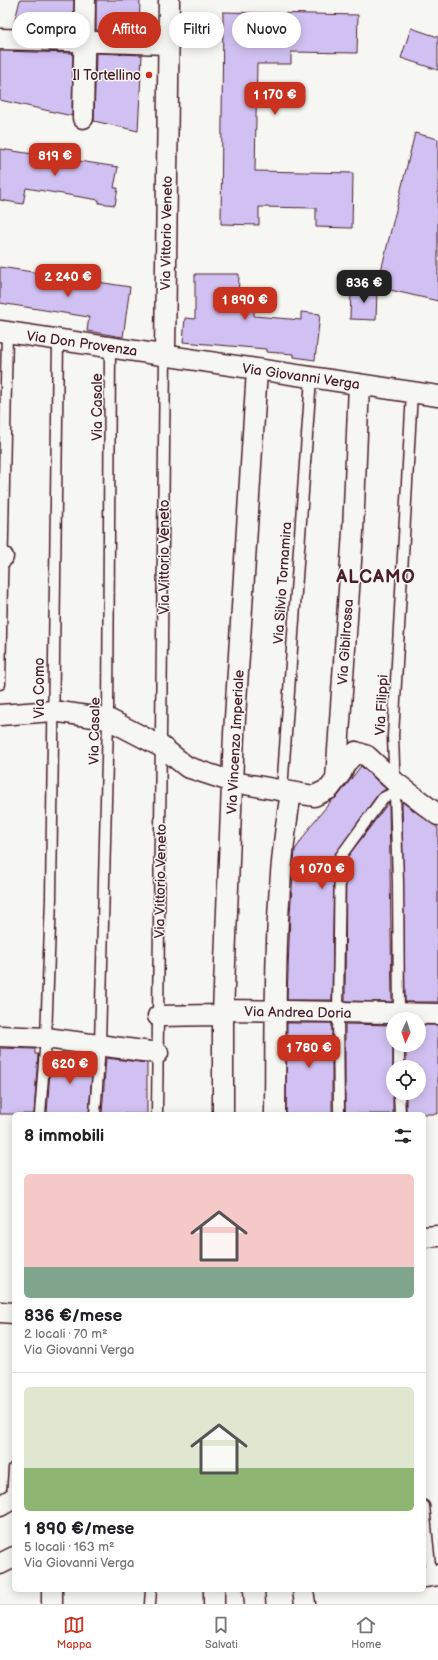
<!DOCTYPE html>
<html lang="it">
<meta charset="utf-8">
<style>
:root{--surface:#fff;--page:#f6f6f6;--text:#202124;--muted:#757577;--line:#e0e0e0;--accent:#c8321e}
body{margin:0;font-family:"Balsamiq Sans",sans-serif;background:var(--page);color:var(--text);height:100vh;display:flex;flex-direction:column;font-size:15px;white-space:nowrap}
*{box-sizing:border-box;margin:0}
p{font-size:13px;color:var(--muted)}
.icon{flex:none;width:22px;height:22px;fill:none;stroke:currentColor;stroke-width:2;stroke-linecap:round;stroke-linejoin:round}
.map{position:relative;flex:1;overflow:hidden}
.sheet{position:absolute;left:12px;top:1112px;width:414px;height:480px;display:flex;flex-direction:column;background:var(--surface);border-radius:6px;box-shadow:0 2px 10px #0003}
.sheet>*{flex:none}
.hud{position:absolute;left:12px;top:12px;width:414px;height:36px;display:flex;gap:8px}
.needle{width:26px;rotate:183deg}
.fabs{position:absolute;left:386px;top:1012px;display:grid;gap:8px}
.fabs a{display:grid;place-items:center;width:40px;height:40px;border-radius:50%;background:var(--surface);box-shadow:0 2px 10px #0003;font-size:20px}
.price{position:absolute;translate:-50% -34px;padding:0 9px;border-radius:8px;background:var(--accent);color:#fff;font-size:13px;line-height:26px;filter:drop-shadow(0 1px 2px #0008)}
.price::after{content:'';position:absolute;left:50%;top:24px;width:12px;height:9px;margin-left:-6px;background:inherit;clip-path:polygon(0 0,100% 0,50% 100%)}
.price.on{background:#222;color:#fff}
ul{padding:0;list-style:none}
li{display:grid;align-content:center;gap:8px;height:212px;padding:0 12px}
li+li{border-top:1px solid var(--line)}
li span{display:grid;place-items:center;height:124px;border-radius:6px;color:#555}
li>.icon{margin-inline-start:auto}
span .icon{width:72px;height:72px;fill:#fffc;stroke-width:1}
li b{font-size:17px}
h2{display:flex;justify-content:space-between;align-items:center;height:48px;padding:0 12px;font-size:17px}
.chip{padding:0 14px;border-radius:18px;background:var(--surface);box-shadow:0 2px 10px #0003;font-size:14px;line-height:36px}
.chip.on{background:var(--accent);color:#fff}
.menu{display:flex;justify-content:space-around;align-items:center;height:56px;border-top:1px solid var(--line);background:var(--surface);font-size:11px;color:var(--muted)}
.menu a{display:grid;justify-items:center;gap:2px}
.menu .on{color:var(--accent)}
.map>svg:first-child{display:block}
.building{fill:#d1c1f2;stroke:#4a1f2b}
.lines{fill:none;stroke-linecap:round;stroke-linejoin:round}
.service-casing{stroke:#4a1f2b;stroke-width:13}
.minor-casing{stroke:#4a1f2b;stroke-width:23}
.service{stroke:#f6f6f2;stroke-width:10}
.minor{stroke:#f6f6f2;stroke-width:20}
.poi-dot{fill:#c8321e;stroke:#f6f6f2;stroke-width:1.5}
.labels{text-anchor:middle;stroke-width:3;stroke-linejoin:round;paint-order:stroke}
.poi-label{font-size:14px;fill:#4a1f2b;stroke:#f6f6f2;text-anchor:end}
.street-label{font-size:14px;fill:#4a1f2b;stroke:#f6f6f2}
.district-label{font-size:18px;font-weight:bold;letter-spacing:1px;fill:#4a1f2b;stroke:#f6f6f2}
</style>
<div class="map">
<svg width="438" height="1604" viewBox="0 0 438 1604">
<rect width="100%" height="100%" fill="#f6f6f2"/>
<filter id="ink" filterUnits="userSpaceOnUse"><feTurbulence type="fractalNoise" baseFrequency=".025" numOctaves="2"/><feDisplacementMap in="SourceGraphic" scale="8" xChannelSelector="R" yChannelSelector="G"/><feConvolveMatrix kernelMatrix="1 2 1 2 8 2 1 2 1" color-interpolation-filters="sRGB"/></filter>
<g filter="url(#ink)">
<path class="building" d="M20,0h54l-1,30 -60,-2z
M96,0h44l-1,32 -43,-2z
M223,12l135,3 -1,38 -66,-1v12h-34l-2,107 98,2 -1,55 -36,-1v-19l-57,-1v18l-38,-1z
M411,28l27,9v33l-37,-12z
M0,51l73,2 -1,63 -72,-16z
M96,53l46,2 -4,76 -44,-10z
M415,133l23,6v162l-61,-14z
M0,149l118,18 -4,21h4l-3,17 -16,-2v-3l-73,-12 -3,16 -23,-4z
M0,267l130,20 -7,50 -36,-6 2,-14 -89,-14z
M195,274h44l-1,27h16v15l47,4v-8l19,2 -5,46 -21,-3v-3l-28,-2v-3l-83,-7 2,-24 10,1z
M351,288l26,1 -1,31 -26,-1z
M361,766l25,23 -8,5 -44,62 -2,144h-45l3,-86 5,-64 17,-26 20,-24 6,-4z
M389,802l3,200 -47,-1 1,-142z
M402,802l36,26v174h-33z
M287,1023h45v91h-46z
M345,1024l48,1v89h-48z
M419,1025h19v89h-32v-21h13v-26h-13v-22h13z
M0,1048l35,1v5h3l-4,60h-34z
M51,1055l42,3 -4,56h-42z
M106,1058l41,5v51h-45z"/>
<g class="lines">
<g class="service-casing">
<path id="service" d="M0,684l7,-352
M282,791l29,-413
M399,1017l-1,-136 -5,-145 19,-344
M399,1045v22
M399,1093l1,21
M40,1114l6,-76 5,-140 7,-558
M95,1114l5,-69 8,-326 2,-372
M157,1114l8,-760
M339,1114l-1,-101 2,-156 43,-59 12,-6
M12,1499l2,-31
M424,1506l7,70
M150,1604l1,-14"/>
</g>
<g class="minor-casing">
<path id="minor" d="M0,39l168,5
M83,118l2,-118
M0,331l438,65
M165,354l4,-354
M0,557h3
M0,715l53,-4 55,8 54,28 25,20 46,15 81,14 15,-7 12,-16 4,-9 11,-12 11,4 28,26 43,33
M336,779l17,-247 6,-148
M158,1016l57,-1 15,-5 208,4
M0,1036l46,2 112,15
M223,1114v-101l11,-279 23,-364
M275,1114c1,-107 -2,-215 16,-321
M424,1237l14,-1
M0,1312l14,1
M0,1506l14,-8
M0,1564l14,-7
M424,1577l14,-2
M254,1590l1,14
M303,1590l2,14
M52,1604v-14
M214,1604v-14"/>
</g>
<use href="#service" class="service"/>
<use href="#minor" class="minor"/>
</g>
</g>
<circle class="poi-dot" cx="149" cy="75" r="4"/>
<g class="labels">
<g class="poi-label">
<text x="141" y="80">Il Tortellino</text>
</g>
<g class="street-label">
<text transform="translate(166 233) rotate(-89)" y="5">Via Vittorio Veneto</text>
<text transform="translate(82 343) rotate(8)" y="5">Via Don Provenza</text>
<text transform="translate(301 376) rotate(8)" y="5">Via Giovanni Verga</text>
<text transform="translate(97 407) rotate(-90)" y="5">Via Casale</text>
<text transform="translate(164 557) rotate(-90)" y="5">Via Vittorio Veneto</text>
<text transform="translate(282 583) rotate(-86)" y="5">Via Silvio Tornamira</text>
<text transform="translate(345 642) rotate(-86)" y="5">Via Gibilrossa</text>
<text transform="translate(39 688) rotate(-90)" y="5">Via Como</text>
<text transform="translate(381 705) rotate(-87)" y="5">Via Filippi</text>
<text transform="translate(94 731) rotate(-89)" y="5">Via Casale</text>
<text transform="translate(235 742) rotate(-87)" y="5">Via Vincenzo Imperiale</text>
<text transform="translate(160 881) rotate(-89)" y="5">Via Vittorio Veneto</text>
<text transform="translate(298 1012) rotate(1)" y="5">Via Andrea Doria</text>
</g>
<g class="district-label">
<text x="376" y="583">ALCAMO</text>
</g>
</g>
</svg>
<div class="fabs">
<a><svg class="needle" viewBox="-14 -14 28 28"><path d="M0-13l5 13h-10z" fill="#e53935"/><path d="M0 13l5-13h-10z" fill="#757577"/></svg></a>
<a><svg class="icon" aria-label="locate" viewBox="0 0 24 24"><circle cx="12" cy="12" r="6"/><path d="M12 2v4M12 18v4M2 12h4M18 12h4"/></svg></a>
</div>
<b class="price" style="left:275px;top:116px">1 170 €</b>
<b class="price" style="left:55px;top:177px">819 €</b>
<b class="price" style="left:68px;top:298px">2 240 €</b>
<b class="price on" style="left:364px;top:304px">836 €</b>
<b class="price" style="left:245px;top:321px">1 890 €</b>
<b class="price" style="left:322px;top:890px">1 070 €</b>
<b class="price" style="left:309px;top:1069px">1 780 €</b>
<b class="price" style="left:70px;top:1085px">620 €</b>
<div class="hud">
<a class="chip">Compra</a>
<a class="chip on">Affitta</a>
<a class="chip">Filtri</a>
<a class="chip">Nuovo</a>
</div>
<section class="sheet">
<h2>8 immobili<svg class="icon" aria-label="filters" viewBox="0 0 24 24"><path d="M4 7h16M4 17h16"/><circle cx="9" cy="7" r="2"/><circle cx="15" cy="17" r="2"/></svg></h2>
<ul>
<li><span style="background:linear-gradient(#f6c9c9 75%,#7fa58c 0)"><svg class="icon" aria-label="home" viewBox="0 0 24 24"><path d="M3 11l9-7 9 7M6 9v11h12V9"/></svg></span><div><b>836 €/mese</b><p>2 locali · 70 m²</p><p>Via Giovanni Verga</p></div></li>
<li><span style="background:linear-gradient(#dfe7d0 65%,#8fb573 0)"><svg class="icon" aria-label="home" viewBox="0 0 24 24"><path d="M3 11l9-7 9 7M6 9v11h12V9"/></svg></span><div><b>1 890 €/mese</b><p>5 locali · 163 m²</p><p>Via Giovanni Verga</p></div></li>
</ul>
</section>
</div>
<nav class="menu">
<a class="on"><svg class="icon" aria-label="map" viewBox="0 0 24 24"><path d="M3 6l6-2 6 2 6-2v14l-6 2-6-2-6 2zM9 4v14M15 6v14"/></svg>Mappa</a>
<a><svg class="icon" aria-label="saved" viewBox="0 0 24 24"><path d="M7 4h10v16l-5-4-5 4z"/></svg>Salvati</a>
<a><svg class="icon" aria-label="home" viewBox="0 0 24 24"><path d="M3 11l9-7 9 7M6 9v11h12V9"/></svg>Home</a>
</nav>
